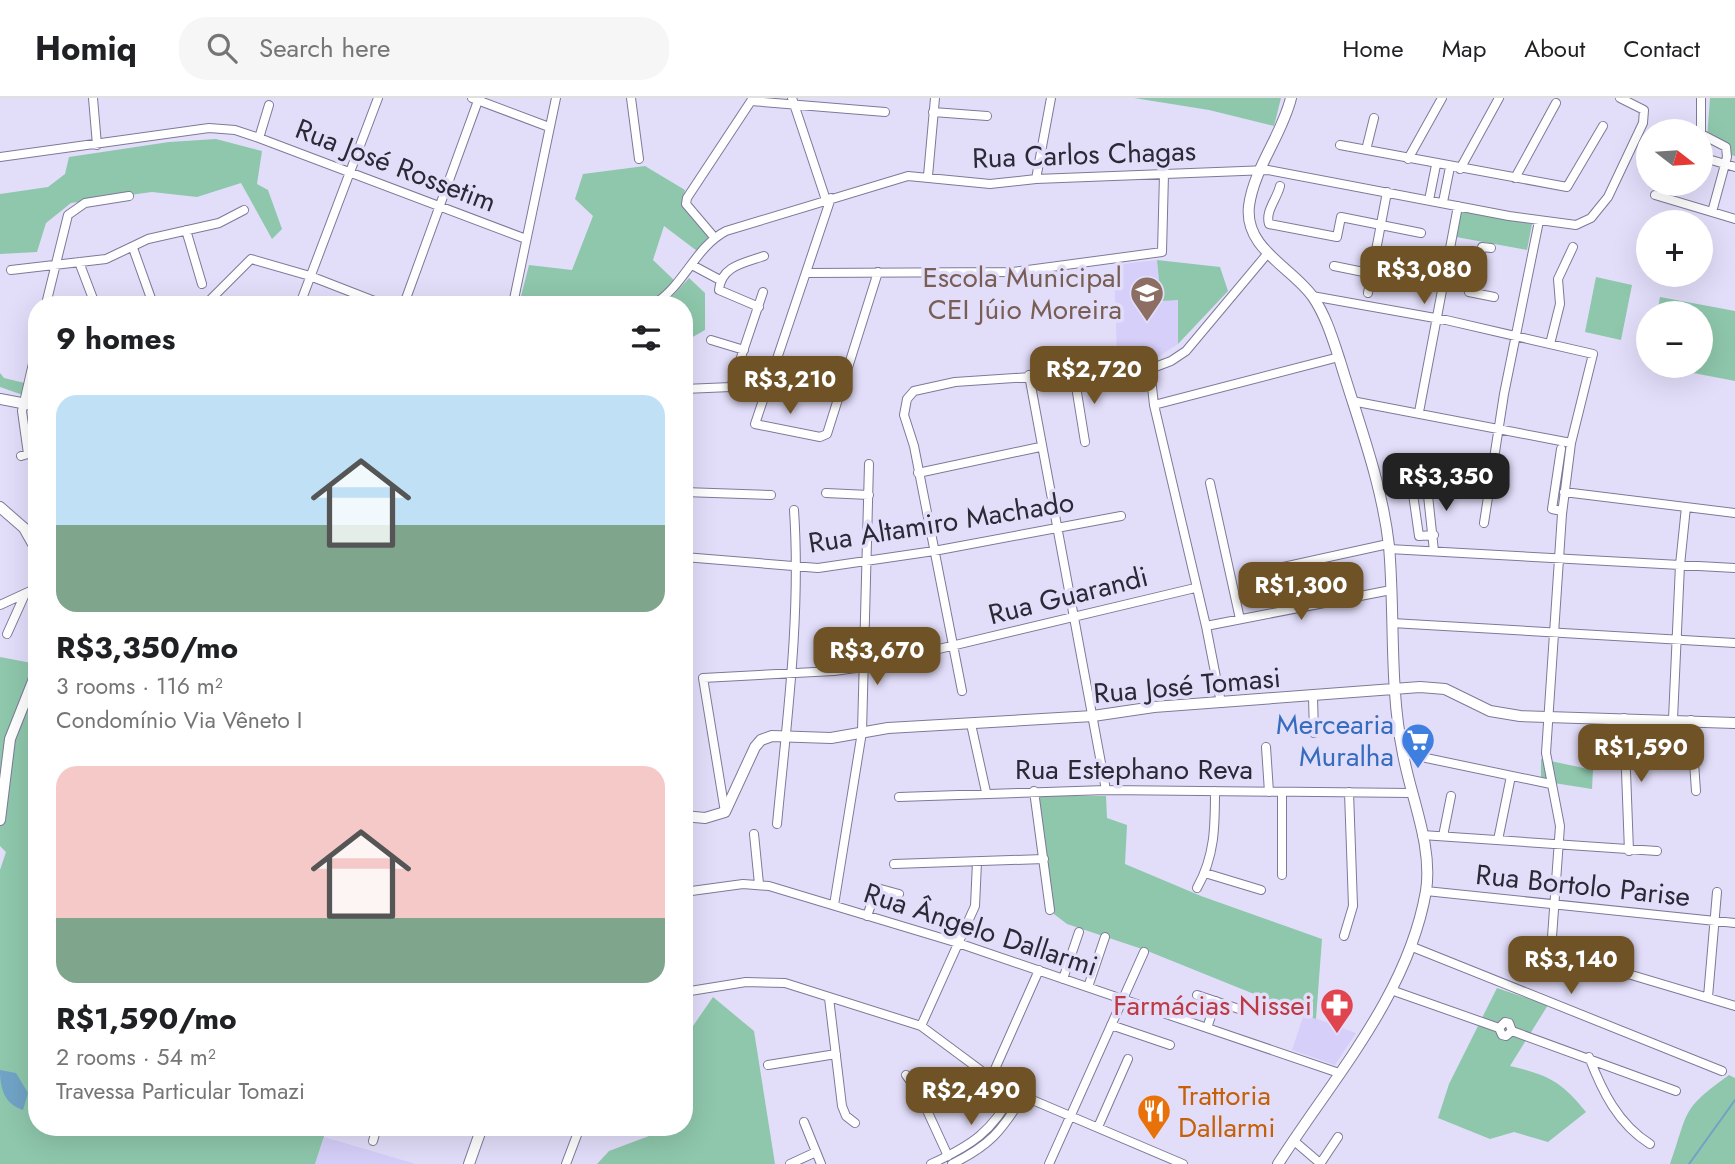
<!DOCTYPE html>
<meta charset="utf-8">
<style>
:root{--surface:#fff;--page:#f6f6f6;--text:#202124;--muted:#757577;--line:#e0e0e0;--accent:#6f5326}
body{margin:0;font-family:Jost,sans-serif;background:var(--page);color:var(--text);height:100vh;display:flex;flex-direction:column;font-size:26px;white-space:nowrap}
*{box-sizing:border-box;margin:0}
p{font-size:23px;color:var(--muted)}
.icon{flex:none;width:38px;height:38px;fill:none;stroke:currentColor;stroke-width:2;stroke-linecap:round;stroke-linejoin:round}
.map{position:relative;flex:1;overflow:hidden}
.details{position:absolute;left:28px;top:198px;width:665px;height:840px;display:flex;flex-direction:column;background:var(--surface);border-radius:28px;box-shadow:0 7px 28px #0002}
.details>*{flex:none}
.needle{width:46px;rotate:107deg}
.buttons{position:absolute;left:1636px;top:21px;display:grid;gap:14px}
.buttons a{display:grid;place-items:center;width:77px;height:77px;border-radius:50%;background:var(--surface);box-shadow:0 7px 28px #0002;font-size:35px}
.price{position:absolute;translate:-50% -60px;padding:0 16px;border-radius:14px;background:var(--accent);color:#fff;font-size:23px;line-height:46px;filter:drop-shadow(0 2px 4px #0008)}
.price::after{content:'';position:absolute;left:50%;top:42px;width:21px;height:16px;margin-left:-10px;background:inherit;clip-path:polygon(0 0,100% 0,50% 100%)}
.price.on{background:#222;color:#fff}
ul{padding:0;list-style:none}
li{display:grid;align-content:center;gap:14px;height:371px;padding:0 28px}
li span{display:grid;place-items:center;height:217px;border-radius:21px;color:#555}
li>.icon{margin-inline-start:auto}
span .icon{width:126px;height:126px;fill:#fffc;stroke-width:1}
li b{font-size:30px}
h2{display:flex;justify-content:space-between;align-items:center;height:84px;padding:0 28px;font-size:30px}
header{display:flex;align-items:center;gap:42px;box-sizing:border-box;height:98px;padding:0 35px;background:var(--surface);border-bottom:2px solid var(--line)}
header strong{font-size:33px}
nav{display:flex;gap:38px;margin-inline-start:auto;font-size:24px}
.search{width:490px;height:63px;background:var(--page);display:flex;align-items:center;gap:18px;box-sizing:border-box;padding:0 24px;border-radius:28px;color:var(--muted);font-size:26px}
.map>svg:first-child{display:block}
.built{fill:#d6cff9}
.green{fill:#8ec7ac}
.water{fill:#70a3c6}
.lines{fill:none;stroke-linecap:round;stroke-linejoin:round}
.stream{stroke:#70a3c6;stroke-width:2}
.street-casing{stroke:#7e7998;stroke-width:10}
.secondary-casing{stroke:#7e7998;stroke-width:12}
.street{stroke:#fff;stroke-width:8}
.secondary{stroke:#fff;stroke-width:10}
.labels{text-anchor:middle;stroke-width:7;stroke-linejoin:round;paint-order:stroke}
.street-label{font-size:28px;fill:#2b2936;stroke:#e2defa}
.education-label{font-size:28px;fill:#785e54;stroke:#e2defa;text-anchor:end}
.shop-label{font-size:28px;fill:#366cbe;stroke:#e2defa;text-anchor:end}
.health-label{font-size:28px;fill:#be3a42;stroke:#e2defa;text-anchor:end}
.food-label{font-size:28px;fill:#c56008;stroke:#e2defa;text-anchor:start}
</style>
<header>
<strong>Homiq</strong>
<div class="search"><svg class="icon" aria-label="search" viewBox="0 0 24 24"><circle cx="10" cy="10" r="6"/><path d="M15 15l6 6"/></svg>Search here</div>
<nav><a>Home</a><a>Map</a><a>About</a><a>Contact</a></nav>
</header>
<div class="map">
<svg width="1735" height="1066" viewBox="0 0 1735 1066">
<rect width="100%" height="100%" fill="#e2defa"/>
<path class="built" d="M1157,162l4,41 18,-2 -1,45 -20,13 -41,1 -3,-93z
M1304,916l52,19 -21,32 -43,-15z
M324,1039l92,27h-101z"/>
<path class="green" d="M1134,0h147l-7,28 -65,-16z
M1710,0h25v58l-4,-1v-9l-24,-8z
M216,41l46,12 -5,33 11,6 14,39 -10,10 -31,-56 -44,14 -45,-5 -81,11 -25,20 -9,29 -37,2v-60l48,-7 17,-13 4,-17 100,-15z
M645,68l40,24 -3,15 28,30 -13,16 -33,-25 -11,34 22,21 -10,13 -16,10h-130l10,-39 43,5 21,-54 -18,-17 8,-25z
M1461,112l71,14 -5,26 -71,-13z
M1157,162l63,7 8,24 -50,53v-44l-17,1z
M1596,179l36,8 -11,55 -36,-8z
M689,180l16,15v37l-21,12v-38h-19z
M1660,199l75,14v70l-78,-15h44v-53h-44z
M0,275l4,5 33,8v14l-37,-13z
M0,559l37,7v463h290l-12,37h-315v-294l6,-18 -6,-6z
M1541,661l52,11 -1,19 -51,-8z
M1037,698h69l1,22 20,7 -2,39 76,32 121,43 -6,80 -171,-69 -78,-26 -17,-13z
M1497,890l51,17 -38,61c38,9 51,15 76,46l-38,30 -34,-10 -24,7 -52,-21 11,-34z
M713,899l41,34 21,133h-178l12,-13 56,-21 1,-3h18v-88z
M1729,977l6,3v86h-65c19,-53 10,-54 59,-89z"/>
<path class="water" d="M0,972l16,3 12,20 -5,17c-19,-6 -23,-22 -23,-40z"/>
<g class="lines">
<path class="stream" d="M1689,1066l46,-64"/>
<g class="street-casing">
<path id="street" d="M93,0l4,47
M472,0l77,29
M631,0l8,61
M792,0l34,102
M1701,0v36l25,13 1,10 -15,55
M751,3l134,11
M933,14l54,4
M259,40l10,-33
M1340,47l227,42 36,-61
M1366,52l8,-32
M0,59l209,-29 26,2 24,8 267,101
M1701,59l34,10
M1408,61l34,-61
M1460,71l39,-71
M928,78l7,-78
M1515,80l41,-75
M1036,81l15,-81
M1280,88c-3,13 -15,25 -11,38l68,13 4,-20 80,16
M1655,97l80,24
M831,100l-76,226 65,13 7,-3 51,-162
M1429,102l7,-35
M1443,104l7,-35
M186,132l16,54
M714,139l-28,-33 1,-6 66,-100
M133,150l20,56
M79,164l16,42
M692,167l28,15
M1334,168l74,15
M1446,168l33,6
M11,172l95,-11 42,-20 71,-16 25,-13
M806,175l207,-1 149,-20 2,-78
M1469,194l25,5
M1368,195l19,-101
M1475,195l6,-43 1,-3 9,1
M1312,198l134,24 147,34 -22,89 -9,71 -16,239 14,73 -9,125 184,55
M46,206l22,-89 17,-12 44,-7
M206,206l45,-45 59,17 72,28
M300,206l78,-206
M404,206l75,-206
M513,206l43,-206
M654,206c30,-18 41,-57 72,-73l182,-55 82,8 46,-5 232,-9 241,46 67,9 15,-7 17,-21 35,-74 1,-13 -24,-12
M759,209l-40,-17c2,-24 25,-27 45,-34
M711,242l33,10
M1550,246l10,-40 -2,-25 15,-32
M1150,271l4,36 52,221 15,77
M1074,276l11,68
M1029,277l77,415
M684,291l47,-2 32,-95
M1352,303l219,42
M1154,307l185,-48
M1419,314l39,-206
M1561,351l-9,60 10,2
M21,358l7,-2 -6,-43 15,-65
M918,375l122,-26
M1426,379l8,74
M1411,382l8,56 15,-1
M1210,385l30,136
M1390,386l51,-9
M684,394l87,3
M1564,394l171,21
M826,395l43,2
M1484,425l20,-129 35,-173
M1389,451l346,19
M684,459l134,11 116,-17 187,-35
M1265,473l123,-27
M0,507l37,-17
M1392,525l343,20
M1206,528l185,-36
M7,536l18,-40
M962,593l-48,-245 -10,-31 3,-16 7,-8 41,-9 195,-13 21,-8 15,-10 82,-98
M1313,599l1,36
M1624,620l5,133
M1673,621l7,-154 6,-58
M1691,622l5,71
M971,626l15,68
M1266,649l3,45
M1402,655l149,31
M1034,693l16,119
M1282,695v82
M899,699l207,-7 305,3
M725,714l-22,-134 131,-7 29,-4 332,-79
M777,726c10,-105 24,-209 17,-314
M754,736l5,50
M1422,737l235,16
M1443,738l8,-40
M1498,742l13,-64
M894,766l150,-5
M1205,775l56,17
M1197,790c18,-32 18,-62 18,-97
M1426,793l309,32
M684,794l59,-8 26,2 189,57 381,130
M834,807l28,-173 7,-268
M867,818l10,-28 22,6
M1344,838l9,-30 -4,-114
M1410,848l312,125
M1063,881l16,-47
M1088,889l17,-50
M1391,892l108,38 3,7 4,1 6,-5
M684,894l62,-10 39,1 136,43 70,52 32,18 160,68
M1197,897l42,14
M1708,899l9,-105
M829,900l13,108 4,10 9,7
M1111,927l59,20
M921,928l54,-120 2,-44
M1207,930l9,-27
M1499,930l6,-6 4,1 3,8 164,60
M1589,959c13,34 29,67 61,87
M768,967l68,-11
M906,977l13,18 29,63
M991,980l48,-108
M804,1024l17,42
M615,1029l11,4
M1098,1029l30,-68
M1293,1042l28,24
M373,1043l4,-14
M566,1066l14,-37
M790,1066l26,-12
M931,1066c41,-19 61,-32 83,-73
M952,1066c37,-18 50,-33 71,-68
M1049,1066l95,-212
M1320,1066l18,-27"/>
</g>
<g class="secondary-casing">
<path id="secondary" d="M0,301l37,7
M0,409l24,21 13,23
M684,718l21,2 20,-6 30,-65 6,-7 11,-4 59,2 57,-10 205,-12 61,-9 266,-20 25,2 45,22 30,5 215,7
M0,722l10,-81 27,-68
M469,1066l13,-37
M1278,1066c55,-86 130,-169 148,-273 7,-45 -15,-93 -23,-137 -14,-68 -8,-139 -14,-208 -7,-63 -31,-125 -49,-185 -7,-21 -14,-45 -27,-64 -21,-30 -69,-48 -64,-91 5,-38 33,-71 42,-108"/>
</g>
<use href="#street" class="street"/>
<use href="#secondary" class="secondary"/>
</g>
<defs>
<g id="school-pin" transform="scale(1.75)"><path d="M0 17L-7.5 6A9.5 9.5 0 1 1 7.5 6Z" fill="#8d6e63" stroke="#e2defa"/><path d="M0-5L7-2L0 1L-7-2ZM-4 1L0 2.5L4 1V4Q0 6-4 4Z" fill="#fff"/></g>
<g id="supermarket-pin" transform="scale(1.75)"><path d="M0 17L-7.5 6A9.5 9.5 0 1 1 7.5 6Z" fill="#3f7fe0" stroke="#e2defa"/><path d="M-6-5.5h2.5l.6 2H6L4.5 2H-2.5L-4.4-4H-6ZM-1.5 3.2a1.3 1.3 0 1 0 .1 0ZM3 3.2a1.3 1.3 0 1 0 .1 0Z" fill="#fff"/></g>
<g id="pharmacy-pin" transform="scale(1.75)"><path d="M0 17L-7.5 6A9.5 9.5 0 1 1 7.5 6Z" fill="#e0444e" stroke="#e2defa"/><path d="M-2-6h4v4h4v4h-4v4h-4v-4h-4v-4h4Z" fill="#fff"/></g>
<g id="restaurant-pin" transform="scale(1.75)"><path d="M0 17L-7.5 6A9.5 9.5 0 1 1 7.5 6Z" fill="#e8710a" stroke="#e2defa"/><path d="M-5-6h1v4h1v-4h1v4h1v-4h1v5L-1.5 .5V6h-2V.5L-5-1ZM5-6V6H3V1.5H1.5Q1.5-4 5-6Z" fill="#fff"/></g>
</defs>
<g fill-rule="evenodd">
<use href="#school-pin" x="1147" y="195"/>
<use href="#supermarket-pin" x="1418" y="642"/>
<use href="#pharmacy-pin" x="1337" y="907"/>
<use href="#restaurant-pin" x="1154" y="1013"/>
</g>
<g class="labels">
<g class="street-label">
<text transform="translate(1084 56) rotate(-2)" y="10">Rua Carlos Chagas</text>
<text transform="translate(396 67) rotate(21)" y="10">Rua José Rossetim</text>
<text transform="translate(941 424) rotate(-9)" y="10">Rua Altamiro Machado</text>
<text transform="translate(1068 497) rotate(-14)" y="10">Rua Guarandi</text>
<text transform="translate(1187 587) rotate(-5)" y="10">Rua José Tomasi</text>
<text x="1134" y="681">Rua Estephano Reva</text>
<text transform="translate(1583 787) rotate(6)" y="10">Rua Bortolo Parise</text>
<text transform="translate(981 831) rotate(18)" y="10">Rua Ângelo Dallarmi</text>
</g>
<g class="education-label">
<text x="1122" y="189">Escola Municipal<tspan x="1122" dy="32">CEI Júio Moreira</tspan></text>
</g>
<g class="shop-label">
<text x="1394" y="636">Mercearia<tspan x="1394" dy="32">Muralha</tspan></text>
</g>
<g class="health-label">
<text x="1312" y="917">Farmácias Nissei</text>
</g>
<g class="food-label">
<text x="1178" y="1007">Trattoria<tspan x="1178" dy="32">Dallarmi</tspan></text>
</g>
</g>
</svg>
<div class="buttons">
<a><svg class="needle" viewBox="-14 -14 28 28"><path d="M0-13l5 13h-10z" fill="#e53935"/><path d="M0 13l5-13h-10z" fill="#757577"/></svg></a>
<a>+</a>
<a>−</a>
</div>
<b class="price" style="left:1424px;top:208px">R$3,080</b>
<b class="price" style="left:1094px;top:308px">R$2,720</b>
<b class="price" style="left:790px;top:318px">R$3,210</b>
<b class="price on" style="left:1446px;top:415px">R$3,350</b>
<b class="price" style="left:1301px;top:524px">R$1,300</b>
<b class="price" style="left:877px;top:589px">R$3,670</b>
<b class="price" style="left:1641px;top:686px">R$1,590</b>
<b class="price" style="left:1571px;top:898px">R$3,140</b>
<b class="price" style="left:971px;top:1029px">R$2,490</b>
<section class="details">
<h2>9 homes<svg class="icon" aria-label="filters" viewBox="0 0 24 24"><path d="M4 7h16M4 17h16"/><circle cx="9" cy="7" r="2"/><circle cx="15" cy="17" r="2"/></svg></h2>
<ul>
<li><span style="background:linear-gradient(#bfe0f5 60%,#7fa58c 0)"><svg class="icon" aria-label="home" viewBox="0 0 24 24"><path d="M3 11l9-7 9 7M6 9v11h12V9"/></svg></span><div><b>R$3,350/mo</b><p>3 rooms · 116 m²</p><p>Condomínio Via Vêneto I</p></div></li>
<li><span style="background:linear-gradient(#f6c9c9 70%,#7fa58c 0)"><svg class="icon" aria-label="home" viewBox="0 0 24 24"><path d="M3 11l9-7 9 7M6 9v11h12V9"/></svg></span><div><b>R$1,590/mo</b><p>2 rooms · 54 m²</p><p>Travessa Particular Tomazi</p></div></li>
</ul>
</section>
</div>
